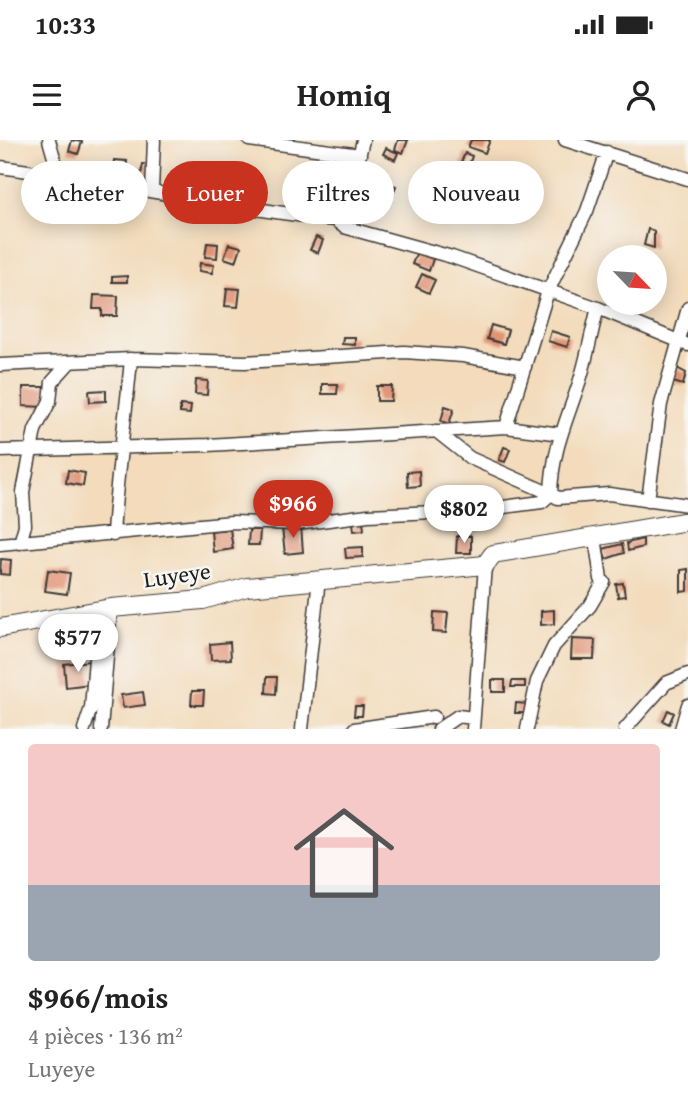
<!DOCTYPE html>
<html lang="fr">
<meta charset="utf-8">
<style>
:root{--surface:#fff;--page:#f6f6f6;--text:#222;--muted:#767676;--line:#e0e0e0;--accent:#c8321e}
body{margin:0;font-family:"Gentium Book Plus",serif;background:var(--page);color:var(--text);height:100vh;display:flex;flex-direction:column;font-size:26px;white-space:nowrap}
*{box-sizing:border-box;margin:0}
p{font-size:23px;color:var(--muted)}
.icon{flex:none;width:38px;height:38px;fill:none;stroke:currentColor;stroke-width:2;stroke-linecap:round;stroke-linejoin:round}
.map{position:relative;height:589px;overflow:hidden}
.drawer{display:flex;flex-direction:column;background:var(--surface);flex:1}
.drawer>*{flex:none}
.top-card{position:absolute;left:21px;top:21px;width:648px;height:63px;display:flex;gap:14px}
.needle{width:46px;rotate:115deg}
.fabs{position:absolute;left:597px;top:105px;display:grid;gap:14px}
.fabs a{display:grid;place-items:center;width:70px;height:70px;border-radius:50%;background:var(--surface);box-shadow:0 4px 18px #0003;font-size:35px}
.price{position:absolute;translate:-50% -60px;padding:0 16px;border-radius:24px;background:#fff;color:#222;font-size:23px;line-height:46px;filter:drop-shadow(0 2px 4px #0008)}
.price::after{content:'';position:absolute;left:50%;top:42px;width:21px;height:16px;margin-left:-10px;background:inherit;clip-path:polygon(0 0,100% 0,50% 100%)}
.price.active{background:var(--accent);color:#fff}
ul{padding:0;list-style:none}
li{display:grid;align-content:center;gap:14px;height:371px;padding:0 28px}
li+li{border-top:2px solid var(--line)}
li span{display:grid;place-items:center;height:217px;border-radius:7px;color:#555}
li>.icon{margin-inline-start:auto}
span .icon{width:126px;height:126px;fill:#fffc;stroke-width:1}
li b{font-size:30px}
.pill{padding:0 24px;border-radius:32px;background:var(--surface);box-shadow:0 4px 18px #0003;font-size:24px;line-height:63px}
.pill.active{background:var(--accent);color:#fff}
.status{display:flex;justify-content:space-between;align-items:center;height:49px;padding:0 35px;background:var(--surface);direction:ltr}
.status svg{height:19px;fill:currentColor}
header{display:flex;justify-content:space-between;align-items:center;height:91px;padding:0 28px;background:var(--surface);font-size:32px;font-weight:600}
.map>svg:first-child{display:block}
.building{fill:#e19375}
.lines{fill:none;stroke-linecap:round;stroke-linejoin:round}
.street-casing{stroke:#3c3934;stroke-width:15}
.secondary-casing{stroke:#3c3934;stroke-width:20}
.street{stroke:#fff;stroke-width:12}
.secondary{stroke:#fff;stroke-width:18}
.labels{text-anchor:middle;stroke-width:5;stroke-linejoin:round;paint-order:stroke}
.street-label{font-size:23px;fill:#1c1c1c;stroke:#f6f6f2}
</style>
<div class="status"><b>10:33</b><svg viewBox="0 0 49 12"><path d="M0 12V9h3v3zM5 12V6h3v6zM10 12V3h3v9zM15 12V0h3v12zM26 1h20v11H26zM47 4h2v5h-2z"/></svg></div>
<header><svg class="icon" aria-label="menu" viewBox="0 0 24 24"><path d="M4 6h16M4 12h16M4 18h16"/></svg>Homiq<svg class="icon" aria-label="person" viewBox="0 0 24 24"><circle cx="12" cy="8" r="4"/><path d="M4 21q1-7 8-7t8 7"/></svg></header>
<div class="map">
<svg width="688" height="589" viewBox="0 0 688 589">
<rect width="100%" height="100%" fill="#f6f6f2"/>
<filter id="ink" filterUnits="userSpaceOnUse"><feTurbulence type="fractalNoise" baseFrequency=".0143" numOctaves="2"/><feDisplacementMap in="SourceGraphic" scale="14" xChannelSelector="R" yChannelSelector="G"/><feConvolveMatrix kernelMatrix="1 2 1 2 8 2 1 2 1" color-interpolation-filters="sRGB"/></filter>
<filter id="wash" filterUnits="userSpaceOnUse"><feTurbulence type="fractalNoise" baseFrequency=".00686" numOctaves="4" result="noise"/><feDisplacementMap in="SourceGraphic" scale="28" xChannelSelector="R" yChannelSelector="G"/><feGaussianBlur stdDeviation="1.57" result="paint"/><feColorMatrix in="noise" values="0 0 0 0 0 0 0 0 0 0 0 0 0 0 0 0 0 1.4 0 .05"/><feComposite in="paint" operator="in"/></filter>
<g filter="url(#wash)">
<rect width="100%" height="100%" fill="#f3dbbb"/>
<g id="blocks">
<path class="building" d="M72,0l10,2 -4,12 -9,-3z
M398,0h10l-5,13 -8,-3z
M471,0h19l-5,13 -17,-6z
M386,8l12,5 -3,7 -12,-6z
M465,13l7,3 -4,12 -8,-3z
M114,20l13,1 -2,16 -13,-2z
M143,24l7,1 -4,20 -7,-1z
M385,42l11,4 -3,7 -11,-4z
M528,56l9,4 -6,16 -9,-4z
M648,89l6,2v17l-10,-3z
M316,97l7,3 -5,13 -8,-3z
M207,103l11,1 -1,14 -12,-1z
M229,104l12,3 -5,15 -12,-4z
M417,112l16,7 -4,12 -17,-7z
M200,123l14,2 -2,8 -13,-2z
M422,134l13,6 -6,13 -13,-6z
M127,136v6h-15v-5z
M227,148l13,1 -2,18 -13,-1z
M94,155l24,1 -1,20h-15v-7h-9z
M491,185l17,5 -4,14 -17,-5z
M551,191l19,6 -3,10 -19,-6z
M343,197h12v8l-13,-1z
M677,228l9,5 -3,12 -10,-3z
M196,240l12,1 -1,14 -12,-1z
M322,244h16l-1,10h-15z
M377,246h15l-1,15h-14z
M23,247h23l-1,20 -22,-1z
M106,250v11l-16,1 -1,-11z
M180,265l11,1 -1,8 -10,-1z
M445,266l9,3 -5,15 -8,-3z
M504,307l6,2 -5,13 -6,-2z
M68,330l17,3 -2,13 -17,-3z
M419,331l1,15 -12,1 -1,-15z
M363,381l1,9 -10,1 -1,-9z
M301,386l2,26 -18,2 -3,-26z
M230,389l3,20 -20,3 -2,-21z
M249,390h11l-1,15h-11z
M457,396h14v17h-15z
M643,399v8l-15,4 -1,-8z
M622,404l2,9 -18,6 -3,-10z
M363,407v10l-17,1 -1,-10z
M1,419l10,1 -1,15 -10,-1z
M688,429v22l-7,1v-22z
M48,430l22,3 -3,21 -22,-3z
M623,443l2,13 -7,1 -2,-13z
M554,470v14l-13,1v-14z
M434,472l14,1 -2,20 -13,-1z
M572,499l23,1 -1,19h-23z
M230,502l1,17 -20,1 -1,-16z
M89,521l2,23 -25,3 -2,-23z
M267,537h10l-1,17 -10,-1z
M492,540h13v12h-13z
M512,541h13v6h-14z
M192,551h12l-1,14h-12z
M143,552l2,13 -22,3 -2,-13z
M516,563l12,1v9h-13z
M355,566h8l-1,10h-8z
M668,570l6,3 -5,11 -6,-3z"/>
</g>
</g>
<g filter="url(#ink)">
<use href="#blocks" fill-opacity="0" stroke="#3c3934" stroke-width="2"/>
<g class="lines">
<g class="street-casing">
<path id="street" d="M49,0l10,35
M249,0l111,15
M565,0l123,39
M0,27c112,15 222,40 335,53l9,7 108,30 146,51 90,37
M152,51l2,-51
M335,80l22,-55 6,-25
M0,225l131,-6 114,3 159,-10 59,4 62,11
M506,287l42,-136 39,-80 20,-59
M436,291l34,27 81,36c1,-43 15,-71 28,-111 8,-24 12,-50 19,-75
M0,311l208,-6 298,-18 55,7
M648,360l13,-96 27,-96
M113,395c3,-59 13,-117 18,-176
M20,403l5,-18 -2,-33 12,-62 15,-29 2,-19 18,-20
M0,404l232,-22 65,2 71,-9 112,-5 62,-8 9,-8 7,4 51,-4 79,11
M84,589l7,-21 8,-98
M101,589l10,-121
M302,589l17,-150
M354,589l80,-12
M439,589l19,-13 15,2
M473,589l12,-164
M527,589l10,-48 17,-35 36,-40 14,-24 -3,-3 -6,-42
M625,589l41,-46 22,-9
M681,589l7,-24"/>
</g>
<g class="secondary-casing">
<path id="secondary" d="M0,488l111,-20 92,-8 44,-13 238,-22 8,-11 195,-33"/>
</g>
<use href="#street" class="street"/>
<use href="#secondary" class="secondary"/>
</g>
</g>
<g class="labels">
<g class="street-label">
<text transform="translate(177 435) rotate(-8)" y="8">Luyeye</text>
</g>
</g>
</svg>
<div class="fabs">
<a><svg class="needle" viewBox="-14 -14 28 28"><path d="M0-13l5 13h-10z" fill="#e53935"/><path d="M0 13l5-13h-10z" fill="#767676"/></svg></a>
</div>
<b class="price active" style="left:293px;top:400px">$966</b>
<b class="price" style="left:464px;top:405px">$802</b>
<b class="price" style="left:78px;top:534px">$577</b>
<div class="top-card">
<a class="pill">Acheter</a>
<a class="pill active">Louer</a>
<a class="pill">Filtres</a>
<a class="pill">Nouveau</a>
</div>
</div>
<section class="drawer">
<ul>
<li><span style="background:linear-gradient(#f6c9c9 65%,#9aa5b1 0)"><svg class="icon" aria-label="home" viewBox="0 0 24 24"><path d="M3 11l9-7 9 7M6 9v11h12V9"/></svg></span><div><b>$966/mois</b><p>4 pièces · 136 m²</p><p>Luyeye</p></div></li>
</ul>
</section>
